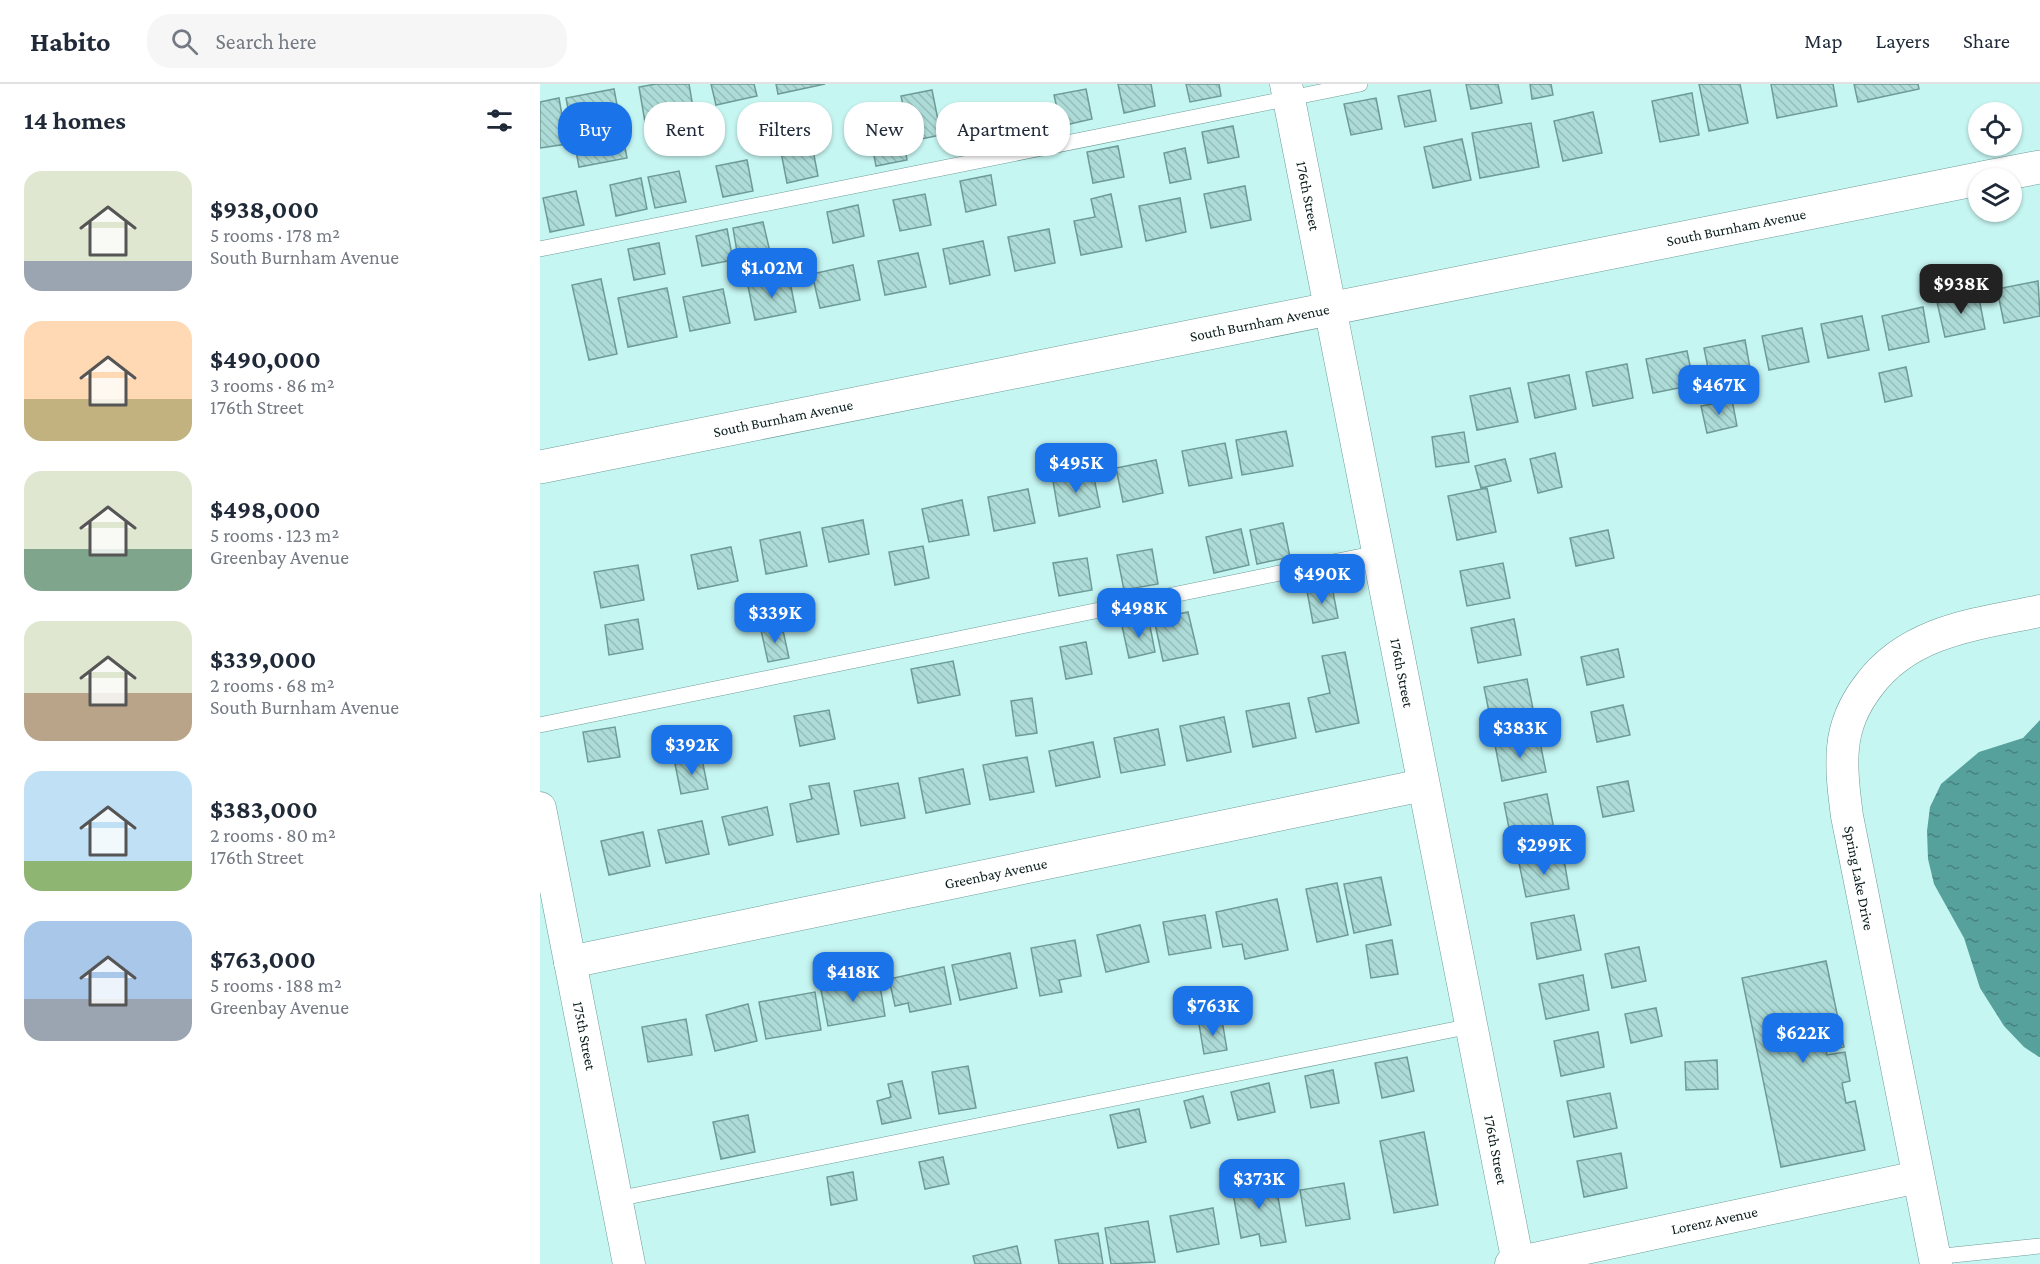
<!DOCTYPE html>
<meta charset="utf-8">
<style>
:root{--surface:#fff;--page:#f6f6f7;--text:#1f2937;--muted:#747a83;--line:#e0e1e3;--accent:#1a73e8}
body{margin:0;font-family:"Crimson Pro",serif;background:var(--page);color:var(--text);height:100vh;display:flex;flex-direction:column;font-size:22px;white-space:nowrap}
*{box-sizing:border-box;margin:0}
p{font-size:20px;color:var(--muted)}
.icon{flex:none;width:33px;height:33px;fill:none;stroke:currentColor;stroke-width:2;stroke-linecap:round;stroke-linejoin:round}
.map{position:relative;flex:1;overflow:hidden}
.side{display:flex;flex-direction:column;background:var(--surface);width:540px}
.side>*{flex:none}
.guide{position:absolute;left:18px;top:18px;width:570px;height:54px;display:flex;gap:12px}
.buttons{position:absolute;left:1428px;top:18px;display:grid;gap:12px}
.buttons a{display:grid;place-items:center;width:54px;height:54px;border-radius:50%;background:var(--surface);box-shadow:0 2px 4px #0004;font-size:30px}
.price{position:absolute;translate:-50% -51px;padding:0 14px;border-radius:12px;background:var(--accent);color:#fff;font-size:20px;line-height:39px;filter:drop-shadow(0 2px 3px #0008)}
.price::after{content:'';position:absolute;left:50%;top:36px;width:18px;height:14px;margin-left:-9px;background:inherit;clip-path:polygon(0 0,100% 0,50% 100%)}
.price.active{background:#222;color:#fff}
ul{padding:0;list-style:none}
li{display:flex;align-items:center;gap:18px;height:150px;padding:0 24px}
li span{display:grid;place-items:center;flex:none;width:168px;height:120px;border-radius:18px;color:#555}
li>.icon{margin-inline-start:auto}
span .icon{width:72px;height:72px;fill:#fffc;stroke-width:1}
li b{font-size:26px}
h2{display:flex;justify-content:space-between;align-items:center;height:72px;padding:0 24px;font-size:26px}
.chip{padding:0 21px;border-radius:24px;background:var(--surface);box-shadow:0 2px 4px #0004;font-size:21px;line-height:54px}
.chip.active{background:var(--accent);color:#fff}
header{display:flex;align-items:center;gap:36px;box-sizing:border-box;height:84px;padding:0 30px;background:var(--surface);border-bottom:2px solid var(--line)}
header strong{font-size:28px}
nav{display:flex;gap:33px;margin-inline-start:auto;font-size:21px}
.search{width:420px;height:54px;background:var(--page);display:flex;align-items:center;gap:15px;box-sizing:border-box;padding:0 21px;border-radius:24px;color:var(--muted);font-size:22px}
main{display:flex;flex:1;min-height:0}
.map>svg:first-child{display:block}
.water{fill:url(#water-ripples)}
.building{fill:url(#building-back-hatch);stroke:#6d9b98;stroke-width:1.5}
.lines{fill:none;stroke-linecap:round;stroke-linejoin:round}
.service-casing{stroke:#6f9d9a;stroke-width:16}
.minor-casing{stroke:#6f9d9a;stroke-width:33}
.secondary-casing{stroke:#6f9d9a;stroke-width:34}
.service{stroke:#fff;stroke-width:15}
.minor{stroke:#fff;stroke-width:32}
.secondary{stroke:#fff;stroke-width:33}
.labels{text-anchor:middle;stroke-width:5;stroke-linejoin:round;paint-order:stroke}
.street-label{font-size:15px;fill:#0a1c1b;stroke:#fff}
</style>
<header>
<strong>Habito</strong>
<div class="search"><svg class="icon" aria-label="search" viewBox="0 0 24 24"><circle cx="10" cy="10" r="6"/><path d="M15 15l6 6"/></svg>Search here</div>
<nav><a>Map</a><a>Layers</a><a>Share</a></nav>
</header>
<main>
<section class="side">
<h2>14 homes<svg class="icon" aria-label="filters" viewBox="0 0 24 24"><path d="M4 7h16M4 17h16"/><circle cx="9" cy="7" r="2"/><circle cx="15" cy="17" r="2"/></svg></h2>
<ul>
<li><span style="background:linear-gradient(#dfe7d0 75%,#9aa5b1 0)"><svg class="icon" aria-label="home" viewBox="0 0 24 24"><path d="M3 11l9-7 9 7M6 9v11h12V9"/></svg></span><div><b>$938,000</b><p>5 rooms · 178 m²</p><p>South Burnham Avenue</p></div></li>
<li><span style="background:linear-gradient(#ffd9b3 65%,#c2b280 0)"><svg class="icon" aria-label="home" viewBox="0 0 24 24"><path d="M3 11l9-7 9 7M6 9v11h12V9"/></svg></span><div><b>$490,000</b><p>3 rooms · 86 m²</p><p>176th Street</p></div></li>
<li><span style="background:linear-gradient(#dfe7d0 65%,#7fa58c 0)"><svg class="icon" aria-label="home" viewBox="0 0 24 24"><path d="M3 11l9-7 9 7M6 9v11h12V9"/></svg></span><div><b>$498,000</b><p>5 rooms · 123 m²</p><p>Greenbay Avenue</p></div></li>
<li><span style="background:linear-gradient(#dfe7d0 60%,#b9a48a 0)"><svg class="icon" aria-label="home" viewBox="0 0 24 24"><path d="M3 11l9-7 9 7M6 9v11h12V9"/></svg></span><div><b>$339,000</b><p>2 rooms · 68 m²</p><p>South Burnham Avenue</p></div></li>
<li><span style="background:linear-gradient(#bfe0f5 75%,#8fb573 0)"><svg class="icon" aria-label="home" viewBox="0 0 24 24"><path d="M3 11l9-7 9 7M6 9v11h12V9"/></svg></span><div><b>$383,000</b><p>2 rooms · 80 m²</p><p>176th Street</p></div></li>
<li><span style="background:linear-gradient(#a9c7e8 65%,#9aa5b1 0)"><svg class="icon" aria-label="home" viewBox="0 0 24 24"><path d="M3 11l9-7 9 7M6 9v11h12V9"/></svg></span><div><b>$763,000</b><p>5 rooms · 188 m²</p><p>Greenbay Avenue</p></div></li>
</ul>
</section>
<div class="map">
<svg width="1500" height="1180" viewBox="0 0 1500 1180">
<defs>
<pattern id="water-ripples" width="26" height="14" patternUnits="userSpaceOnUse" patternTransform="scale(1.5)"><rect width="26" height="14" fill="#57a19d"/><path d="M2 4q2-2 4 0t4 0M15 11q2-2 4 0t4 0" fill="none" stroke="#46827f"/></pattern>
<pattern id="building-back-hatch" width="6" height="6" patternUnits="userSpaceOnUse" patternTransform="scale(1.5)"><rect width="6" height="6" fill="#addcd8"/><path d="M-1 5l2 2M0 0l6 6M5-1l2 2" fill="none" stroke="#94bcb9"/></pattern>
</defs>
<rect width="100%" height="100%" fill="#c6f6f2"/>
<path class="water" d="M1500,636v337h-1l-15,-10 -20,-21 -24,-38 -16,-50 -30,-54 -6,-25 -1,-28 3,-24 11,-23 38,-32 44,-14z"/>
<path class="building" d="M116,0h33l7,41 -49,9 -8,-47z
M171,0h43l3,12 -41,9z
M236,0h49l-47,10z
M578,0h33l4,22 -31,7z
M646,0h33l2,12 -31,6z
M926,0h32l4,19 -31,6z
M990,0h21l2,11 -21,4z
M1159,0h41l8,39 -39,8z
M1231,0h62l4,22 -60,12z
M1314,0h64l1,5 -61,13z
M74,5l13,69 -48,9 -13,-69z
M546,5l6,30 -31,7 -7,-31z
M392,6l9,45 -30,6 -10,-45z
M890,6l6,31 -31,6 -7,-31z
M1152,9l7,42 -39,7 -8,-41z
M19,14l8,46 -27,4v-46z
M836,14l6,31 -31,6 -7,-31z
M479,20l6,30 -31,7 -6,-31z
M1053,28l9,41 -39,8 -9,-40z
M991,39l8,44 -59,11 -8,-45z
M693,42l6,31 -31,6 -6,-31z
M361,45l6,31 -31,6 -6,-31z
M922,55l9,41 -38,8 -9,-41z
M272,61l6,31 -31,7 -6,-31z
M578,62l6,31 -31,6 -6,-31z
M645,64l6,31 -21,4 -6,-30z
M207,76l6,31 -30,6 -7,-31z
M139,87l7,31 -31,6 -7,-31z
M451,91l5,30 -30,7 -6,-31z
M101,94l6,31 -31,7 -6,-31z
M705,102l6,34 -40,8 -7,-34z
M36,107l8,34 -34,7 -7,-34z
M385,110l6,31 -31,6 -7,-31z
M571,110l11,53 -41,8 -7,-34 21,-4 -4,-18z
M640,114l6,34 -40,9 -7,-35z
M318,121l6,31 -31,7 -6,-31z
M223,138l7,30 -32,6 -5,-30z
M187,145l6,31 -31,6 -6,-30z
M509,145l6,34 -40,8 -7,-34z
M443,157l7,34 -40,9 -7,-35z
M119,159l6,31 -31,6 -6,-31z
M378,169l8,34 -41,8 -7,-34z
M313,181l7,35 -40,8 -8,-34z
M249,193l7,35 -41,8 -7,-34z
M61,195l16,75 -28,6 -17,-75z
M1498,197l2,35 -36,7 -7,-34z
M127,204l10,49 -49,10 -10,-49z
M183,205l7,34 -40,8 -7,-34z
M1438,209l7,36 -40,8 -8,-35z
M1383,223l6,35 -40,8 -7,-34z
M1322,232l7,34 -41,8 -7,-34z
M1262,244l7,34 -40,8 -7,-34z
M1205,256l6,34 -40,9 -7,-35z
M1147,267l7,34 -41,8 -7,-34z
M1087,280l6,34 -40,8 -7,-34z
M1366,283l6,29 -27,6 -6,-29z
M1029,291l7,34 -41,9 -7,-35z
M970,304l8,34 -41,8 -7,-34z
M1192,316l5,26 -30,7 -6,-27z
M746,347l7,35 -51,9 -6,-35z
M924,348l5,30 -33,5 -4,-30z
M685,359l7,35 -43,8 -7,-35z
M1015,369l7,34 -24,6 -8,-34z
M965,375l6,22 -30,7 -6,-22z
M616,376l7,33 -40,9 -7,-34z
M553,389l7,34 -41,9 -6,-35z
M947,404l9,44 -39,8 -9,-44z
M488,405l7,34 -41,8 -6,-34z
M422,416l7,35 -40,7 -7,-33z
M323,436l6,34 -40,8 -7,-34z
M743,439l7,34 -33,7 -7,-34z
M701,445l8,36 -35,8 -8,-36z
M1068,446l6,28 -38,8 -6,-28z
M260,448l7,34 -41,8 -6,-34z
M383,462l6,32 -34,7 -6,-33z
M191,463l7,34 -40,8 -7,-34z
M612,465l6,35 -34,6 -7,-35z
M547,474l5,32 -33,6 -6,-33z
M963,479l7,35 -43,8 -7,-35z
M98,481l6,35 -43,8 -7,-36z
M792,503l6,31 -25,5 -6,-32z
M648,528l10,42 -35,7 -9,-42z
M98,535l5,30 -34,6 -4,-30z
M974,535l7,36 -43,8 -7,-35z
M609,537l6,31 -26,6 -7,-32z
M242,542l7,32 -21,4 -7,-32z
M546,558l6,32 -26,5 -6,-32z
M1078,565l6,28 -37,8 -6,-28z
M805,568l14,71 -43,9 -8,-34 22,-5 -8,-37z
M413,577l7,34 -42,8 -7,-34z
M987,595l7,35 -43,8 -7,-35z
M492,614l5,35 -21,3 -5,-35z
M749,619l7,35 -43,9 -7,-36z
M1083,621l7,30 -33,7 -6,-30z
M289,626l6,29 -35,7 -6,-30z
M684,633l7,35 -44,9 -7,-35z
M75,643l5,30 -32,5 -5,-30z
M618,645l7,36 -44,8 -7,-35z
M999,653l7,35 -44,9 -7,-36z
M553,658l7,35 -44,9 -7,-35z
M487,673l7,35 -44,8 -7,-35z
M162,675l6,30 -27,5 -6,-30z
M423,685l7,35 -44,9 -7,-35z
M1088,697l6,30 -31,6 -6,-30z
M289,699l10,51 -42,8 -7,-38 22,-5 -3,-13z
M358,699l7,35 -44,8 -7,-35z
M1007,710l7,35 -43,9 -7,-35z
M227,723l6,28 -44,10 -7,-28z
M162,737l7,33 -43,9 -8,-33z
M103,748l7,34 -41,9 -8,-34z
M1023,770l6,35 -43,8 -7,-34z
M841,793l10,48 -37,8 -10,-49z
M797,799l11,52 -31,7 -11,-53z
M737,815l11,51 -43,9 -3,-15 -19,3 -7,-35z
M665,831l6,33 -42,7 -6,-33z
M1034,831l7,35 -44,9 -6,-36z
M600,841l9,37 -43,10 -9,-37z
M535,856l6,36 -22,4 3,12 -22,4 -9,-48z
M852,856l6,34 -27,4 -5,-33z
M1099,863l7,34 -34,7 -7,-34z
M470,869l7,35 -57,12 -8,-35z
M1286,877l18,86 -18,4 1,4 18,-3 5,29 -8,2 4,20 9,-2 10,49 -84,17 -39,-189z
M404,883l7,37 -41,8 -2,-9 -13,3 -6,-27z
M1043,891l6,35 -43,9 -7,-35z
M339,896l6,36 -57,10 -7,-36z
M275,908l6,38 -55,9 -7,-37z
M208,920l9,37 -42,10 -9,-36z
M1116,924l6,28 -31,7 -6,-29z
M146,935l6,36 -44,7 -6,-35z
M682,936l5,30 -23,4 -5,-30z
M1058,948l6,35 -43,9 -7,-35z
M867,973l7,34 -32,7 -7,-35z
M1177,976l1,29 -32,1 -1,-28z
M428,982l8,42 -37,6 -7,-42z
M793,986l6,33 -28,5 -6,-32z
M362,997l9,37 -29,6 -5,-23 14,-4 -3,-13z
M729,999l6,29 -37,8 -7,-28z
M1070,1009l7,35 -43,9 -7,-36z
M663,1012l7,27 -19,5 -7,-27z
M599,1025l7,33 -28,6 -8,-33z
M208,1031l7,37 -34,7 -8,-37z
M884,1048l14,73 -44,8 -14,-72z
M1081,1069l6,35 -43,9 -7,-36z
M403,1073l6,27 -24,5 -6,-27z
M313,1088l4,28 -26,5 -4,-28z
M734,1091l12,67 -25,4 -2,-12 -18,4 -10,-56z
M804,1099l6,36 -44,7 -6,-36z
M673,1124l6,36 -42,8 -7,-36z
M608,1137l7,41 -44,2 -6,-36z
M558,1149l5,31h-44l-4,-24z
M477,1162l4,18h-46l-2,-8z"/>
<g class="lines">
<g class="service-casing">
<path id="service" d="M0,165l820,-165
M0,641l837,-172
M77,1115l854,-173
M1394,1173l106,-11"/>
</g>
<g class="minor-casing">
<g id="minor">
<path id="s1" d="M746,0l232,1179"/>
<path id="s2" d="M0,724l89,456"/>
<path id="s3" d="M30,878l853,-177"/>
<path id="s4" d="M971,1180l407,-87"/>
<path d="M1396,1180l-89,-448c-3,-23 -6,-46 -4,-68 2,-23 12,-45 26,-63 41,-55 109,-61 171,-74"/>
</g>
</g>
<g class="secondary-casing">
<g id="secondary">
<path d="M1442,94l58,-11"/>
<path id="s5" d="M0,383l1438,-288"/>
</g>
</g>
<use href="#service" class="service"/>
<use href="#minor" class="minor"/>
<use href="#secondary" class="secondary"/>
</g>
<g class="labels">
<g class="street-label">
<text dy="5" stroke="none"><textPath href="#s1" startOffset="114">176th Street</textPath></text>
<text dy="5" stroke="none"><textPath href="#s5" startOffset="1220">South Burnham Avenue</textPath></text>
<text dy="5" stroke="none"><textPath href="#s5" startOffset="734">South Burnham Avenue</textPath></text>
<text dy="5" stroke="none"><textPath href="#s5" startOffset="248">South Burnham Avenue</textPath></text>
<text dy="5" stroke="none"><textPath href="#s1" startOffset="600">176th Street</textPath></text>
<text dy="5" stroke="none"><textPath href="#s3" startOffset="435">Greenbay Avenue</textPath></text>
<text transform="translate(1319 794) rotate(79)" y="5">Spring Lake Drive</text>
<text dy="5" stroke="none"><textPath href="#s2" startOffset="232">175th Street</textPath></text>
<text dy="5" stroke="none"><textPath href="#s1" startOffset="1086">176th Street</textPath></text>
<text dy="5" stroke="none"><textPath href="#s4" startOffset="208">Lorenz Avenue</textPath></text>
</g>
</g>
</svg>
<div class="buttons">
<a><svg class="icon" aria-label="locate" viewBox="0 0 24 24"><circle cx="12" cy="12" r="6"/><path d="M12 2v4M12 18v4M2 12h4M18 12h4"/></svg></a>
<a><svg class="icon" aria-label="layers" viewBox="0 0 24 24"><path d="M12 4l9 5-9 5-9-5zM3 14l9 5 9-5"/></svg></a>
</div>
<b class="price" style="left:232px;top:215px">$1.02M</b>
<b class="price active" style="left:1421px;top:231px">$938K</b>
<b class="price" style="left:1179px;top:332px">$467K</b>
<b class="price" style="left:536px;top:410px">$495K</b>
<b class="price" style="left:782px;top:521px">$490K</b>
<b class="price" style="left:599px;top:555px">$498K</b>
<b class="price" style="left:235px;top:560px">$339K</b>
<b class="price" style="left:980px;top:675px">$383K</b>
<b class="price" style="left:152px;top:692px">$392K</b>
<b class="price" style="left:1004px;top:792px">$299K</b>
<b class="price" style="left:313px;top:919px">$418K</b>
<b class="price" style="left:673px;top:953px">$763K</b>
<b class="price" style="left:1263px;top:980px">$622K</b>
<b class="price" style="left:719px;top:1126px">$373K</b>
<div class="guide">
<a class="chip active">Buy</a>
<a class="chip">Rent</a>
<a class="chip">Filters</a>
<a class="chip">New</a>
<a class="chip">Apartment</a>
</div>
</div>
</main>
